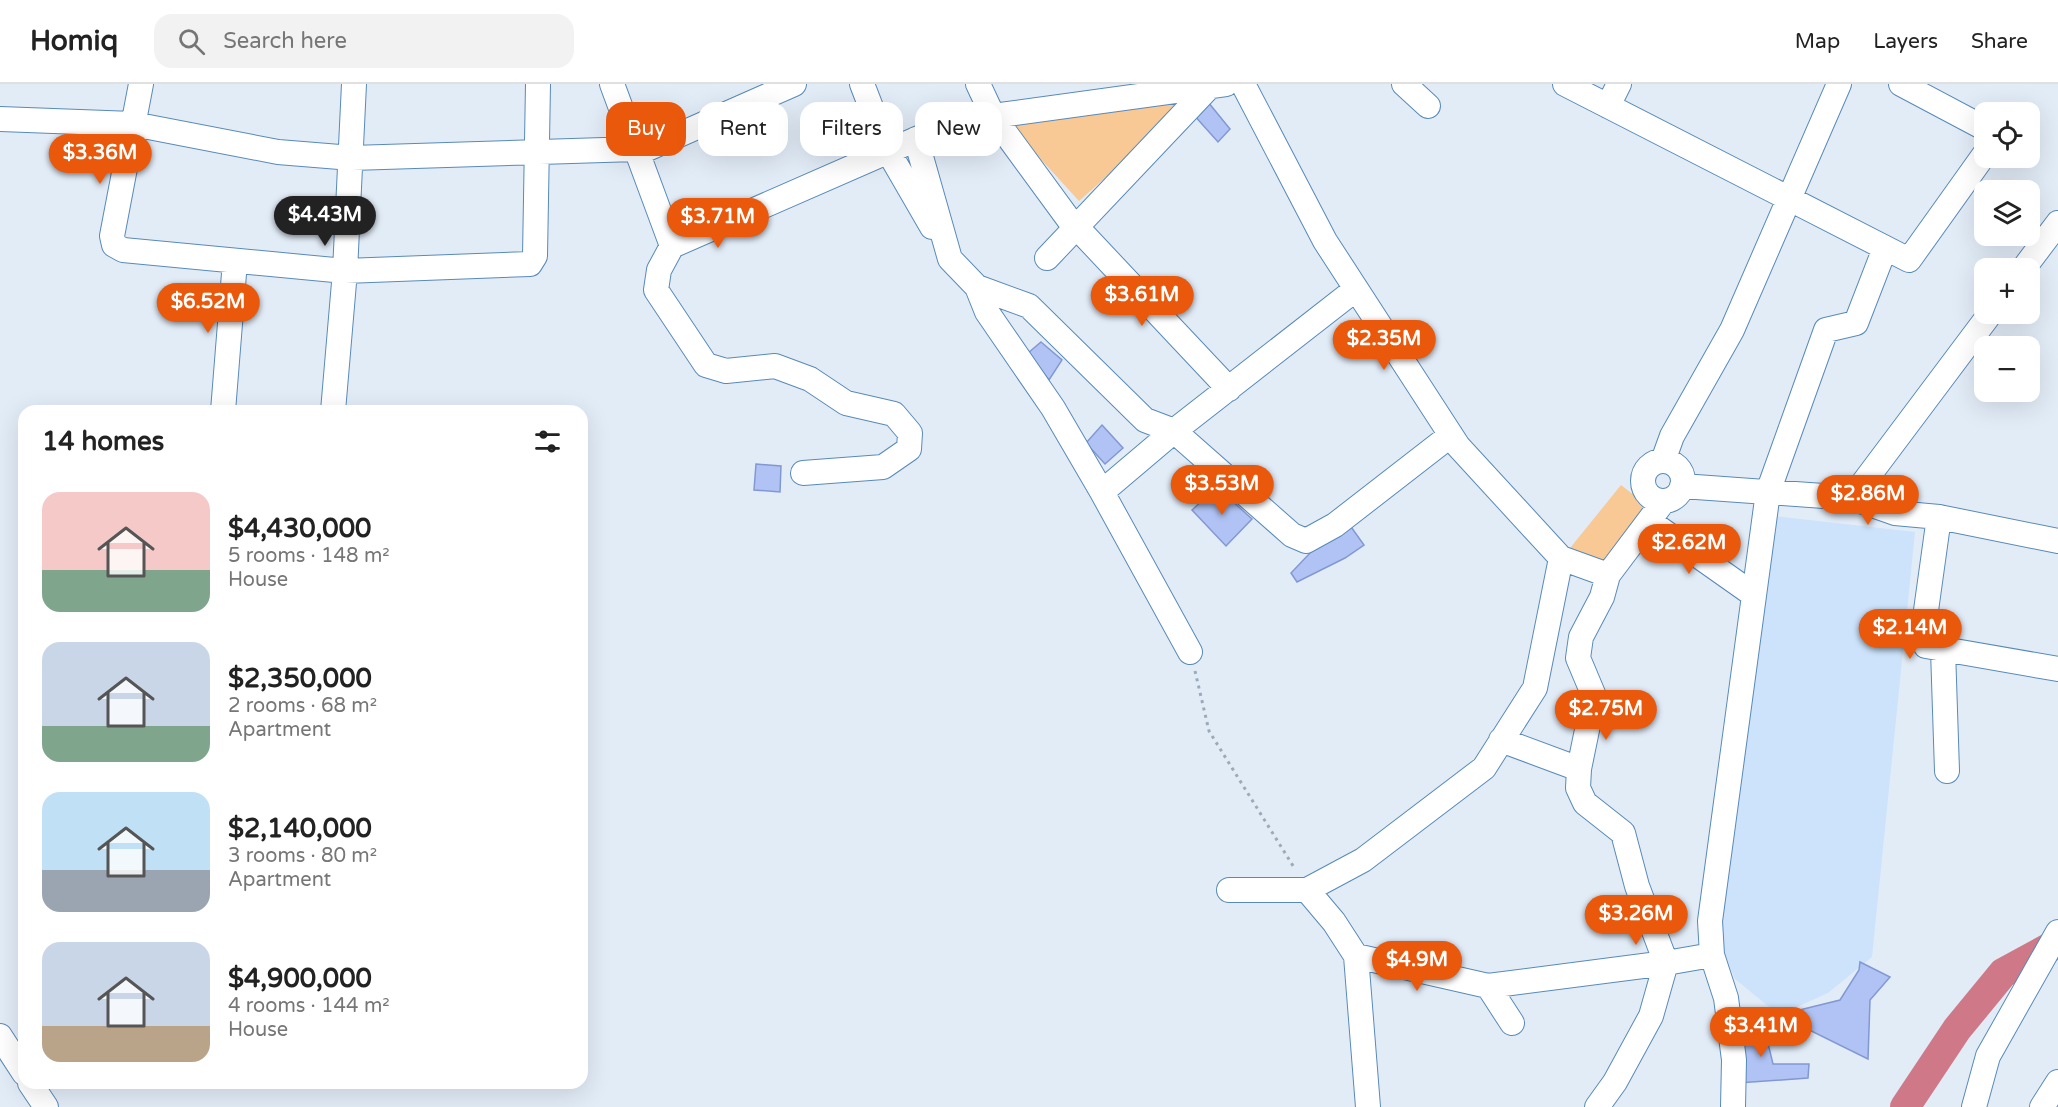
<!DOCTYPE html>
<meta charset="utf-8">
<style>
:root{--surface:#fff;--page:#f2f2f2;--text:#222;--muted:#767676;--line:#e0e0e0;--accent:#ea580c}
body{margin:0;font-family:"Varela Round",sans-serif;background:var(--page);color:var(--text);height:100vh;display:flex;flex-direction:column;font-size:22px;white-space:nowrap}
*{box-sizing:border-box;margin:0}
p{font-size:20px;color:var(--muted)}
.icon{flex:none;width:33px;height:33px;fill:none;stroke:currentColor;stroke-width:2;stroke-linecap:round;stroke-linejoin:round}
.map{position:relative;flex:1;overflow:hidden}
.side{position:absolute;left:18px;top:321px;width:570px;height:684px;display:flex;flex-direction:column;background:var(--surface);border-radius:18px;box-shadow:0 6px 24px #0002}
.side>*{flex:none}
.hud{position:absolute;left:606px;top:18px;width:570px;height:54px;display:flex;gap:12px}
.tools{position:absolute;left:1974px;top:18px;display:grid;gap:12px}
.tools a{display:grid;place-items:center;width:66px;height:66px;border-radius:12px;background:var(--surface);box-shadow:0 6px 24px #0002;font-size:30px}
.price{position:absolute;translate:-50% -51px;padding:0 14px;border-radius:21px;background:var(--accent);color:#fff;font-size:20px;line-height:39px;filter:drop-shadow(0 2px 3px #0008)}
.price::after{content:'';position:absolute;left:50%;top:36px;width:18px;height:14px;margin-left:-9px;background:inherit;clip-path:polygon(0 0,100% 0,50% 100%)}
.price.active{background:#222;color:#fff}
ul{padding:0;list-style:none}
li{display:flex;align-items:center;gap:18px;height:150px;padding:0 24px}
li span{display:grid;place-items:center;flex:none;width:168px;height:120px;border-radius:18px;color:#555}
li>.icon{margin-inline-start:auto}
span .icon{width:72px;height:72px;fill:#fffc;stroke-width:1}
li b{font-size:26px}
h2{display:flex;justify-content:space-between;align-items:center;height:72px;padding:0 24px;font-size:26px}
.pill{padding:0 21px;border-radius:18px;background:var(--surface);box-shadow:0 6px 24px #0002;font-size:21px;line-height:54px}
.pill.active{background:var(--accent);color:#fff}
header{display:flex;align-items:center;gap:36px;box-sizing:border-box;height:84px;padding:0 30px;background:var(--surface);border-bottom:2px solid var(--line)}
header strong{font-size:28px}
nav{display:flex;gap:33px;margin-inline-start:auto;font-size:21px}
.search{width:420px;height:54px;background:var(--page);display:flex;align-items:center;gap:15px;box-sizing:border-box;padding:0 21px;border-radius:18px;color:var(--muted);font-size:22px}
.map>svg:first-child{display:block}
.built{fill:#cce3fb}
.green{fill:#f8c895}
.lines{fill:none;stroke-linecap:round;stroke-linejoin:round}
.river{stroke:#cf7888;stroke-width:30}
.building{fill:#b0c3f4;stroke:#8298d2;stroke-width:1.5}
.minor-casing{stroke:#588ab9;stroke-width:26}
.path{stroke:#9caab7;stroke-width:3;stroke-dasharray:3 4.5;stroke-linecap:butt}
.minor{stroke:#fff;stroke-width:24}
</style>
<header>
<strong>Homiq</strong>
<div class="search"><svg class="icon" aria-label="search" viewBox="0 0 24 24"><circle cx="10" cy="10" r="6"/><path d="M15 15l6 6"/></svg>Search here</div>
<nav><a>Map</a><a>Layers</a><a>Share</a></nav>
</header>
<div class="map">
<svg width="2058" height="1023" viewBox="0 0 2058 1023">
<rect width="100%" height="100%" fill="#e2ecf7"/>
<path class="built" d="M1774,432l141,16 -43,425 -44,36 -49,22 -44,-36 -25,-58z"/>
<path class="green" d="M1206,4l-127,113 -73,-80z
M1621,401l33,26 -55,60 -37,-13z"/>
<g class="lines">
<path class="river" d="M1905,1023l52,-78 46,-56 55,-30"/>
</g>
<path class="building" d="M1208,18l22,27 -12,13 -25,-28z
M1041,258l21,18 -13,20 -21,-27z
M1041,258l21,18 -13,20 -21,-27z
M1102,341l21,23 -18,16 -19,-21z
M1102,341l21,23 -18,16 -19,-21z
M756,380l25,2 -1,26 -26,-2z
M1217,403l35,32 -26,27 -34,-36z
M1217,403l35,32 -26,27 -34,-36z
M1349,440l15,21 -19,13 -48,24 -6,-9 38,-40z
M1860,878l30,15 -20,23 -2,59 -89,-44 61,-15 19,-30z
M1763,939l10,41h36l-1,14 -70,5 -3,-57z"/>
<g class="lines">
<g class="minor-casing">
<path id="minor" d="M141,0l-29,152 2,9 9,5 222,21 185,-7 5,-8 3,-172
M612,0l60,162
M862,0l26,67 44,76
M978,0l15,32 82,112
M1243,0l82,157 133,205 103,112 47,17
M1404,0l24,22
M1565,0l344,176 75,-105
M1901,0l83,44
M1608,22l11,-22
M0,35l133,5 145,28 74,6 284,-9
M916,55l34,120 27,28 10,25 66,96 49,84 72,-61 182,-142
M638,69l156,-69
M1085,152l144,153
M1047,174l163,-172
M2024,184l34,-45
M977,203l52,19 116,114 29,11 118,104 14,6 29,-16 116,-90
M223,327l12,-150
M333,327l12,-140 9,-187
M1663,377l9,-25 60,-106 107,-246
M1643 397a20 20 0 1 1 40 0a20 20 0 1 1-40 0Z
M803,389l80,-6 26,-18 1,-16 -16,-19 -48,-11 -36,-24 -35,-13 -49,5 -20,-6 -50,-75 3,-20 13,-24 272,-119 49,-11 233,-32
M1682,402l170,12 43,15 44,4 119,24
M1102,408l88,160
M1852,414l138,-184
M1663,418l-55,73 -6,22 -21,40 -3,21 16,38 -15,73 -1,19 7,15 38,30 14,53 29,77 46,-8
M1939,433l-16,115 3,14 132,23
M1649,437l105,74
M1943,566l4,121
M1501,656l78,29
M1229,806h78l56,-30 121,-92 51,-80 26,-130
M1307,806l27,32 22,34 12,151
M1356,872l132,30
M1512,939l-24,-37 178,-23 -15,53 -36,66 -18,25
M0,952l24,37
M30,999l16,24
M1733,1023l1,-47 -8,-62 -14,-43 -2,-34 58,-429 58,-162 30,-7 29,-75
M1974,1023l14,-51 70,-124
M2042,1023l16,-25"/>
</g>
<path class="path" d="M1195,587l14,60 86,138"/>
<use href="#minor" class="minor"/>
</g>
</svg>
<div class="tools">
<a><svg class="icon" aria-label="locate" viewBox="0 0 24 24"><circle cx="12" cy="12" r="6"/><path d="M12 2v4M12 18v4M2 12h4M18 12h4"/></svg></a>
<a><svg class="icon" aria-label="layers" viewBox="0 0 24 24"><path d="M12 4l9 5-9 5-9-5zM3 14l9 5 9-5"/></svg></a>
<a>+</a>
<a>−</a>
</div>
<b class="price" style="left:100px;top:101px">$3.36M</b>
<b class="price active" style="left:325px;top:163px">$4.43M</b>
<b class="price" style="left:718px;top:165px">$3.71M</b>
<b class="price" style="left:1142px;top:243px">$3.61M</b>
<b class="price" style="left:208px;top:250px">$6.52M</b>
<b class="price" style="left:1384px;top:287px">$2.35M</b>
<b class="price" style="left:1222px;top:432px">$3.53M</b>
<b class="price" style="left:1868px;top:442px">$2.86M</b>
<b class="price" style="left:1689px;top:491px">$2.62M</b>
<b class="price" style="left:1910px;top:576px">$2.14M</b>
<b class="price" style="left:1606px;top:657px">$2.75M</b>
<b class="price" style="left:1636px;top:862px">$3.26M</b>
<b class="price" style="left:1417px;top:908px">$4.9M</b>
<b class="price" style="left:1761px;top:974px">$3.41M</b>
<div class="hud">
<a class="pill active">Buy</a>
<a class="pill">Rent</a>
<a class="pill">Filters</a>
<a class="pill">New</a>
</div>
<section class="side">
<h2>14 homes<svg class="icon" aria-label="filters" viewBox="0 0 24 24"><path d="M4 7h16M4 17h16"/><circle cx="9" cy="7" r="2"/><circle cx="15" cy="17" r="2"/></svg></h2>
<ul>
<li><span style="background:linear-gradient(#f6c9c9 65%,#7fa58c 0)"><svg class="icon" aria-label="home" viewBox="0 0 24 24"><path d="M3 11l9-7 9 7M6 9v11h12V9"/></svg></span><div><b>$4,430,000</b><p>5 rooms · 148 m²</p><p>House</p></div></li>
<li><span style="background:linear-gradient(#c9d6e8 70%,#7fa58c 0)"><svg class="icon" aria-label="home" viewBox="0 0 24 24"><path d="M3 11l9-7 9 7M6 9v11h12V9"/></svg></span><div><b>$2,350,000</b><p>2 rooms · 68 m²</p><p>Apartment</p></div></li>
<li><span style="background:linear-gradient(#bfe0f5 65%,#9aa5b1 0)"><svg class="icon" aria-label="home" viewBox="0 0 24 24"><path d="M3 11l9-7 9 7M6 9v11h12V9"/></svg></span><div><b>$2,140,000</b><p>3 rooms · 80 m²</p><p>Apartment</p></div></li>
<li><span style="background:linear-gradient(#c9d6e8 70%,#b9a48a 0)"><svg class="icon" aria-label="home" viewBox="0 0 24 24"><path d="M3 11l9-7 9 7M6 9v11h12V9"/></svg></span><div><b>$4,900,000</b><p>4 rooms · 144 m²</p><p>House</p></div></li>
</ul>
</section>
</div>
